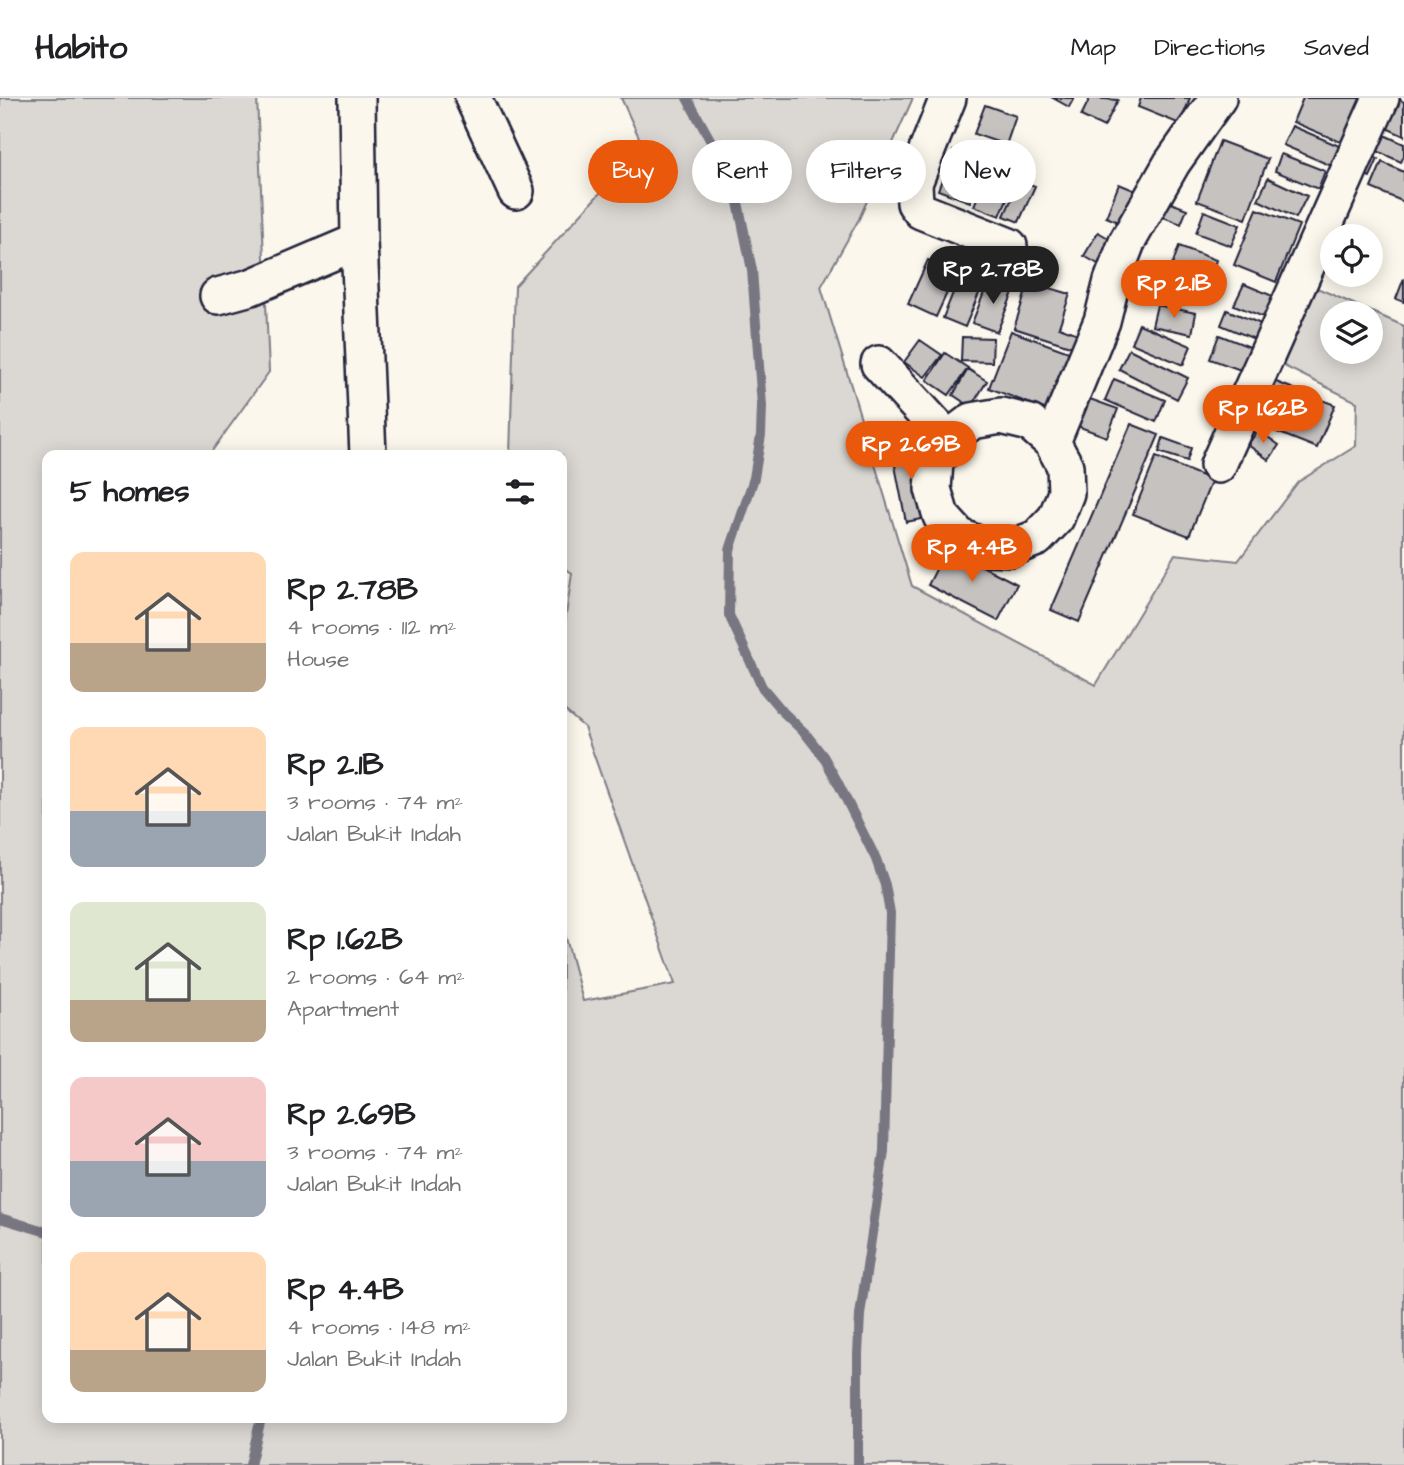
<!DOCTYPE html>
<meta charset="utf-8">
<style>
:root{--surface:#fff;--page:#f6f6f6;--text:#202124;--muted:#757577;--line:#e0e0e0;--accent:#ea580c}
body{margin:0;font-family:"Architects Daughter",sans-serif;background:var(--page);color:var(--text);height:100vh;display:flex;flex-direction:column;font-size:26px;white-space:nowrap}
*{box-sizing:border-box;margin:0}
p{font-size:23px;color:var(--muted)}
.icon{flex:none;width:38px;height:38px;fill:none;stroke:currentColor;stroke-width:2;stroke-linecap:round;stroke-linejoin:round}
.map{position:relative;flex:1;overflow:hidden}
.drawer{position:absolute;left:42px;top:352px;width:525px;height:973px;display:flex;flex-direction:column;background:var(--surface);border-radius:14px;box-shadow:0 4px 18px #0003}
.drawer>*{flex:none}
.top-card{position:absolute;left:588px;top:42px;width:665px;height:63px;display:flex;gap:14px}
.controls{position:absolute;left:1320px;top:126px;display:grid;gap:14px}
.controls a{display:grid;place-items:center;width:63px;height:63px;border-radius:50%;background:var(--surface);box-shadow:0 4px 18px #0003;font-size:35px}
.price{position:absolute;translate:-50% -60px;padding:0 16px;border-radius:24px;background:var(--accent);color:#fff;font-size:23px;line-height:46px;filter:drop-shadow(0 2px 4px #0008)}
.price::after{content:'';position:absolute;left:50%;top:42px;width:21px;height:16px;margin-left:-10px;background:inherit;clip-path:polygon(0 0,100% 0,50% 100%)}
.price.selected{background:#222;color:#fff}
ul{padding:0;list-style:none}
li{display:flex;align-items:center;gap:21px;height:175px;padding:0 28px}
li span{display:grid;place-items:center;flex:none;width:196px;height:140px;border-radius:14px;color:#555}
li>.icon{margin-inline-start:auto}
span .icon{width:84px;height:84px;fill:#fffc;stroke-width:1}
li b{font-size:30px}
h2{display:flex;justify-content:space-between;align-items:center;height:84px;padding:0 28px;font-size:30px}
.chip{padding:0 24px;border-radius:32px;background:var(--surface);box-shadow:0 4px 18px #0003;font-size:24px;line-height:63px}
.chip.selected{background:var(--accent);color:#fff}
header{display:flex;align-items:center;gap:42px;box-sizing:border-box;height:98px;padding:0 35px;background:var(--surface);border-bottom:2px solid var(--line)}
header strong{font-size:33px}
nav{display:flex;gap:38px;margin-inline-start:auto;font-size:24px}
.map>svg:first-child{display:block}
.green{fill:#dbd8d3;stroke:#7e7d87;stroke-width:2;fill-rule:evenodd}
.lines{fill:none;stroke-linecap:round;stroke-linejoin:round}
.stream{stroke:#787681;stroke-width:10}
.building{fill:#c6c2c0;stroke:#22223b;stroke-width:2}
.minor-casing{stroke:#22223b;stroke-width:40}
.minor{stroke:#fbf7ec;stroke-width:35}
</style>
<header>
<strong>Habito</strong>
<nav><a>Map</a><a>Directions</a><a>Saved</a></nav>
</header>
<div class="map">
<svg width="1404" height="1367" viewBox="0 0 1404 1367">
<rect width="100%" height="100%" fill="#fbf7ec"/>
<filter id="ink" filterUnits="userSpaceOnUse"><feTurbulence type="fractalNoise" baseFrequency=".0143" numOctaves="2"/><feDisplacementMap in="SourceGraphic" scale="14" xChannelSelector="R" yChannelSelector="G"/><feConvolveMatrix kernelMatrix="1 2 1 2 8 2 1 2 1" color-interpolation-filters="sRGB"/></filter>
<g filter="url(#ink)">
<path class="green" d="M0,0h257l12,274 -60,83h-162v963h515v-495l21,78 92,-17 -91,-257 -22,-19v-65l10,-70 -10,-7v-111h-52l5,-169 128,-140 -22,-48h292l-54,121 -38,68 91,299 184,99 79,-131 63,7 60,-79 58,-36 1,-44 -77,-38 35,-77 89,39v1139h-1404zM1332,215h38v39h-38z"/>
<g class="lines">
<path class="stream" d="M687,0l47,85 18,87 10,136 -1,29 -7,43 -24,72 -1,65 33,72 21,25 22,21 18,23 14,25 39,78 9,26 5,28 -6,238 -24,164 -2,39v111
M0,1120l47,14
M250,1367l11,-47"/>
</g>
<path class="building" d="M1053,0h21l-5,9z
M1090,0l28,2 -14,27 -23,-11z
M1141,0h49l-10,26 -42,-17z
M1303,0h73l-21,50 -62,-26z
M1397,0l7,4v34l-31,-14z
M985,7l31,11 -10,29 -32,-11z
M1292,28l59,25 -8,20 -60,-26z
M1371,31l33,15v12l-3,6 -37,-17z
M1220,43l48,18 -22,60 -49,-18z
M953,53l32,13 -15,38 -32,-12z
M1360,54l18,7 -8,18 -18,-8z
M1281,56l44,17 -7,18 -43,-18z
M992,62l27,10 -19,46 -26,-10z
M1382,64l22,10v30l-33,-14z
M1268,80l39,18 -11,22 -38,-18z
M1020,82l15,6 -16,36 -15,-6z
M1119,86l22,9 -13,33 -22,-9z
M1163,102l24,9 -6,15 -23,-9z
M1257,111l42,16 -23,57 -42,-17z
M1204,113l36,14 -9,21 -35,-13z
M1098,134l21,12 -14,24 -21,-12z
M1179,148l37,14 -14,41 -38,-13z
M928,162l28,13 -20,44 -28,-13z
M962,172l23,9 -20,48 -22,-9z
M1404,180v24l-8,-3z
M989,182l25,10 -17,42 -25,-9z
M1029,184l41,12 -11,33 19,7 -5,13 -59,-19z
M1244,186l31,13 -9,21 -32,-13z
M1157,207l39,8 -4,21 -40,-8z
M1227,212l39,16 -7,15 -38,-16z
M1139,226l52,22 -8,19 -52,-22z
M1011,233l66,24 -22,58 -66,-25z
M1219,237l39,15 -9,23 -39,-14z
M962,239l31,1 -1,24 -31,-1z
M920,242l22,15 -17,22 -21,-15z
M1129,251l59,29 -11,21 -58,-30z
M945,255l23,15 -19,27 -22,-15z
M968,271l19,12 -16,26 -18,-12z
M1114,281l51,21 -9,22 -51,-22z
M1271,282l64,25 -18,43 -63,-25z
M1087,300l31,11 -11,28 -30,-11z
M1131,326l28,11 -80,187 -28,-12z
M1258,332l21,15 -10,15 -21,-15z
M1163,340l28,10 -4,13 -28,-9z
M916,342l15,77 -25,5 -15,-77z
M1156,359l56,23 -23,56 -56,-22z
M947,450l70,36 -19,37 -70,-36z"/>
<g class="lines">
<g class="minor-casing">
<path id="minor" d="M357,0l2,143 9,214
M473,0l43,93
M948,0l-34,85 1,20 6,8 88,35
M218,198l33,-9 108,-46
M879,266l69,75
M1052,344l-22,-19 -29,-7 -29,5 -24,18 -13,24 -2,26 8,27 18,20 25,11 27,1 26,-10 19,-20 10,-25 -1,-27 -13,-24 50,-121 10,-40 15,-39 45,-79 46,-65
M1218,367l163,-367"/>
</g>
<use href="#minor" class="minor"/>
</g>
</g>
</svg>
<div class="controls">
<a><svg class="icon" aria-label="locate" viewBox="0 0 24 24"><circle cx="12" cy="12" r="6"/><path d="M12 2v4M12 18v4M2 12h4M18 12h4"/></svg></a>
<a><svg class="icon" aria-label="layers" viewBox="0 0 24 24"><path d="M12 4l9 5-9 5-9-5zM3 14l9 5 9-5"/></svg></a>
</div>
<b class="price selected" style="left:993px;top:208px">Rp 2.78B</b>
<b class="price" style="left:1174px;top:222px">Rp 2.1B</b>
<b class="price" style="left:1263px;top:347px">Rp 1.62B</b>
<b class="price" style="left:911px;top:383px">Rp 2.69B</b>
<b class="price" style="left:972px;top:486px">Rp 4.4B</b>
<div class="top-card">
<a class="chip selected">Buy</a>
<a class="chip">Rent</a>
<a class="chip">Filters</a>
<a class="chip">New</a>
</div>
<section class="drawer">
<h2>5 homes<svg class="icon" aria-label="filters" viewBox="0 0 24 24"><path d="M4 7h16M4 17h16"/><circle cx="9" cy="7" r="2"/><circle cx="15" cy="17" r="2"/></svg></h2>
<ul>
<li><span style="background:linear-gradient(#ffd9b3 65%,#b9a48a 0)"><svg class="icon" aria-label="home" viewBox="0 0 24 24"><path d="M3 11l9-7 9 7M6 9v11h12V9"/></svg></span><div><b>Rp 2.78B</b><p>4 rooms · 112 m²</p><p>House</p></div></li>
<li><span style="background:linear-gradient(#ffd9b3 60%,#9aa5b1 0)"><svg class="icon" aria-label="home" viewBox="0 0 24 24"><path d="M3 11l9-7 9 7M6 9v11h12V9"/></svg></span><div><b>Rp 2.1B</b><p>3 rooms · 74 m²</p><p>Jalan Bukit Indah</p></div></li>
<li><span style="background:linear-gradient(#dfe7d0 70%,#b9a48a 0)"><svg class="icon" aria-label="home" viewBox="0 0 24 24"><path d="M3 11l9-7 9 7M6 9v11h12V9"/></svg></span><div><b>Rp 1.62B</b><p>2 rooms · 64 m²</p><p>Apartment</p></div></li>
<li><span style="background:linear-gradient(#f6c9c9 60%,#9aa5b1 0)"><svg class="icon" aria-label="home" viewBox="0 0 24 24"><path d="M3 11l9-7 9 7M6 9v11h12V9"/></svg></span><div><b>Rp 2.69B</b><p>3 rooms · 74 m²</p><p>Jalan Bukit Indah</p></div></li>
<li><span style="background:linear-gradient(#ffd9b3 70%,#b9a48a 0)"><svg class="icon" aria-label="home" viewBox="0 0 24 24"><path d="M3 11l9-7 9 7M6 9v11h12V9"/></svg></span><div><b>Rp 4.4B</b><p>4 rooms · 148 m²</p><p>Jalan Bukit Indah</p></div></li>
</ul>
</section>
</div>
